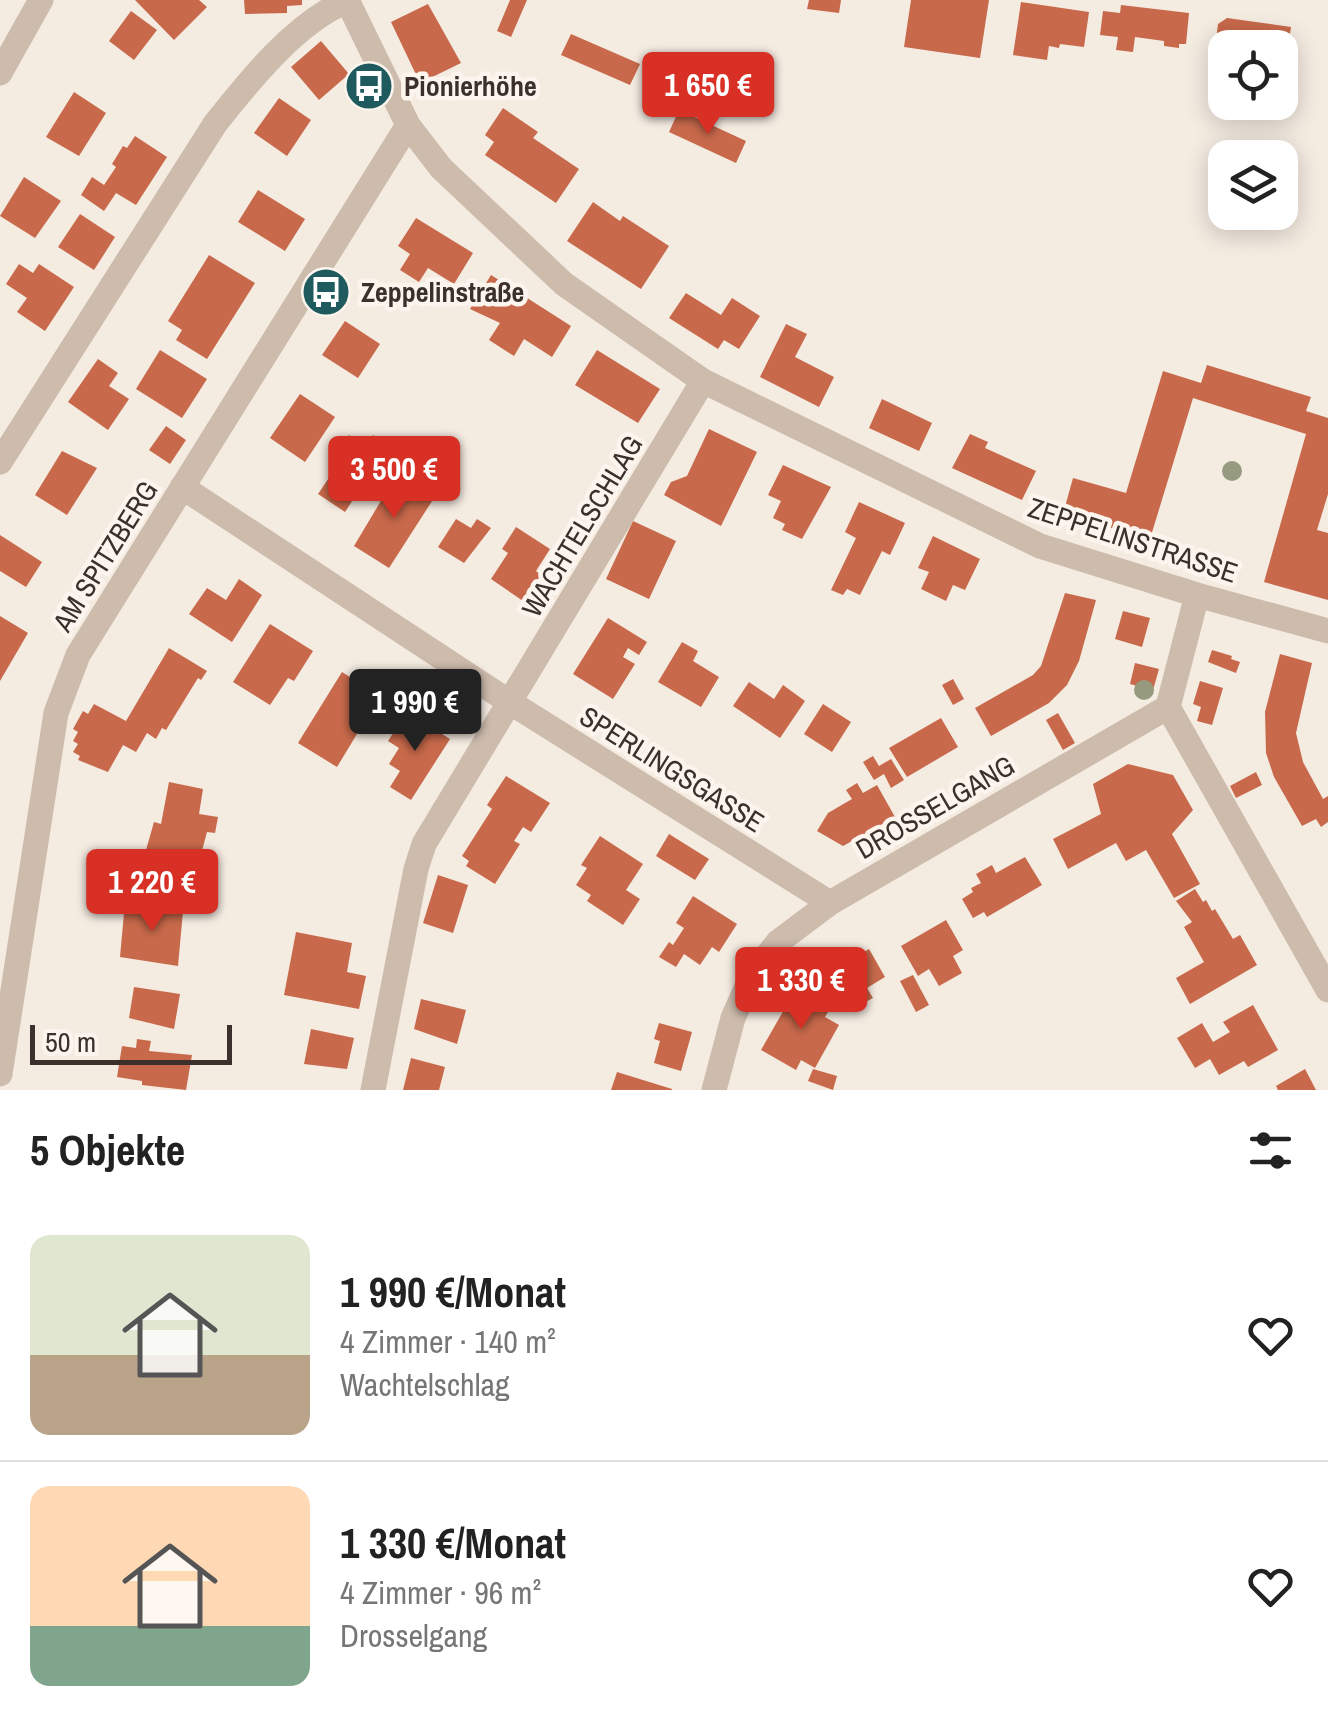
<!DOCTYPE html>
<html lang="de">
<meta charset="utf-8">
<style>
:root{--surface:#fff;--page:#f6f6f6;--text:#222;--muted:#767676;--line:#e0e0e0;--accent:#d93025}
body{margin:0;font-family:"Archivo Narrow",sans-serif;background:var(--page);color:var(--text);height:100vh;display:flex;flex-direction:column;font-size:38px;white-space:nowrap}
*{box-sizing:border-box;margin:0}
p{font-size:32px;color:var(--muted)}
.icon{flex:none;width:55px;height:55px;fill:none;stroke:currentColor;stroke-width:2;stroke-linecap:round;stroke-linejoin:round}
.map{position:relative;height:1090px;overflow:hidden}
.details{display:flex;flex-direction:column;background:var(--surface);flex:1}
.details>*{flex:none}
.fabs{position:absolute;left:1208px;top:30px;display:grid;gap:20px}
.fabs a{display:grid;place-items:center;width:90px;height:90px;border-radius:20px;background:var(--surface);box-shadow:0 5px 25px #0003;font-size:50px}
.scale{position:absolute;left:30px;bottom:25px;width:202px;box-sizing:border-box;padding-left:10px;border:5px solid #3b302b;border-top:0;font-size:28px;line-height:35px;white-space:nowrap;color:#3b302b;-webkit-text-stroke:8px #fbf5ee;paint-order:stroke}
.price{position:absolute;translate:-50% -85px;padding:0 22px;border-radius:10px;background:var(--accent);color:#fff;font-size:32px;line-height:65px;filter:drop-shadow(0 2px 5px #0008)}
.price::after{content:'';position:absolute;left:50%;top:60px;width:30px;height:22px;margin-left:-15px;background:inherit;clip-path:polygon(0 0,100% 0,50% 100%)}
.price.current{background:#222;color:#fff}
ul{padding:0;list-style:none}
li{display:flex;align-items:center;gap:30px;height:250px;padding:0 30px}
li+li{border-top:2px solid var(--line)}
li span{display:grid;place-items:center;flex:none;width:280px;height:200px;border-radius:20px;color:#555}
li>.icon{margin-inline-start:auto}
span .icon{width:120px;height:120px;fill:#fffc;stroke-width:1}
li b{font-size:42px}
h2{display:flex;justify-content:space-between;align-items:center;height:120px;padding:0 30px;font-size:42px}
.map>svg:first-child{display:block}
.building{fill:#c8694b}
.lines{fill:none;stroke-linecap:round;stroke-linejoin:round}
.minor{stroke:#cdbbac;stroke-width:25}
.tertiary{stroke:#cdbbac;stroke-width:25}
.tree{fill:#969b7f}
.labels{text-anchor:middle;stroke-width:9;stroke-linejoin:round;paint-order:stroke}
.poi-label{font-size:28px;font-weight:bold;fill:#3b302b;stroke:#fbf5ee;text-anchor:start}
.street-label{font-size:28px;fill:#3b302b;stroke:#fbf5ee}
</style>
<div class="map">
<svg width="1328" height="1090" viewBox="0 0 1328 1090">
<rect width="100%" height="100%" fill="#f4ebe1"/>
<path class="building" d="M135,0h64l8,7 -33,33z
M244,0h58v5l-15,1v7l-42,1z
M510,0h17l-16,37 -14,-6z
M809,0h32l-2,13 -32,-4z
M911,0h78l-9,58 -76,-11z
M1021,2l68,10 -5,35 -24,-3 -1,4 -10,-2 -2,14 -34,-5z
M428,4l33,59 -41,20 -29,-61z
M1121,5l68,8 -3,31h-7v4l-15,-2v-5l-29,-4 -2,15 -17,-2 2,-13 -18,-2 3,-24 17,2z
M131,11l26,19 -23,30 -25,-19z
M1227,18l64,9 -5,35 6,1 -5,31 -7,-1v-45h-55v8l-5,-1 -5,-8 3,-23z
M571,34l69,30 -10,21 -69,-30z
M321,41l28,33 -30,26 -28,-33z
M74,92l32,21 -27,43 -33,-19z
M279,98l32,22 -24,36 -33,-23z
M503,108l35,24 -5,6 46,31 -23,34 -71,-48 9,-13 -9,-7z
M679,110l67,31 -10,22 -67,-31z
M135,136l32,21 -31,48 -20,-12 -12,18 -23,-16 11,-18 12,8 12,-18 -4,-3 11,-18 4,2z
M24,177l37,24 -26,37 -35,-22z
M258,190l47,29 -20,32 -47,-29z
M593,202l27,19 3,-5 46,30 -28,43 -74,-48z
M80,214l35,23 -21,33 -36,-23z
M416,218l57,35 -19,31 -26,-16 -9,14 -19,-12 10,-16 -12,-8z
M209,255l46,28 -48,76 -31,-19 6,-10 -14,-9z
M19,264l14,9 6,-9 35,23 -29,44 -28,-19 10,-14 -21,-14z
M491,275l80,51 -19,31 -28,-18 -10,17 -25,-16 11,-17 -30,-14z
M686,293l35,22 11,-17 28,18 -21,33 -15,-9 -6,9 -49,-31z
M345,321l35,23 -22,34 -36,-23z
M786,324l21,10 -12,23 39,20 -15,30 -59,-30z
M160,350l47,29 -25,39 -46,-29z
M597,350l63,39 -22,34 -63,-38z
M98,359l20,14 -9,13 20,13 -21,31 -40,-28z
M1207,365l104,32 -5,14 22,7v76l-11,36 11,3v67l-64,-18 42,-148 -113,-36 -43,141 -87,-25 10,-36 53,15 37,-122 38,12z
M300,394l35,23 -30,45 -35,-24z
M882,399l50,24 -13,28 -50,-23z
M166,426l20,14 -16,24 -21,-14z
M709,429l48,23 -36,74 -57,-31 7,-13 16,-6z
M970,434l18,8 -3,6 51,23 -14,29 -70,-32z
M349,435l17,12 7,-12 19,13 -19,29 -4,-2 -24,37 -27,-18 29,-43 -6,-5z
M62,451l35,17 -30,47 -32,-20z
M783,465l48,22 -29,52 -20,-9 3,-6 -12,-6 8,-17 -13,-6z
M397,474l37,24 -45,70 -35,-22z
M859,502l46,21 -15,32 -8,-4 -22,44 -13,-6 -4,6 -12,-5 25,-52 -11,-6z
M456,519l15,9 6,-9 14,9 -27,35 -26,-16z
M633,521l43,20 -27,58 -43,-20z
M516,527l34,22 -14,22 5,4 -18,26 -32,-22 17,-26 -6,-4z
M0,535l42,27 -16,25 -26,-16z
M933,536l47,23 -15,31 -12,-5 -7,16 -25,-12 8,-17 -11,-4z
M239,579l23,16 -30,47 -43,-28 18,-26 19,12z
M1065,593l31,7 -17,61 -12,24 -18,18 -58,33 -16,-28 58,-33 8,-9z
M1123,611l27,7 -8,29 -27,-8z
M0,616l28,17 -28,48z
M608,618l39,24 -8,13 -11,-7 -5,9 12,7 -22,35 -40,-25z
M270,624l43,27 -19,30 -6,-3 -18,27 -37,-23z
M682,642l16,9 -5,10 26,16 -18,30 -43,-25z
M169,648l38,23 -6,9 -3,-2 -32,52 -4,-2 -6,11 -9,-6 -11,19 -13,-7 -15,27 -30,-12 2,-4 -7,-4 5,-8 -5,-3 5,-9 -5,-3 10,-18 5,3 6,-10 32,17z
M1212,650l20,6 -1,3 9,3 -4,11 -28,-11z
M1280,654l32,9 -16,70 7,29 20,37 5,-3v26l-7,5 -5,-8 -14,7 -28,-49 -8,-24 -1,-41z
M1135,663l24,6 -6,21 -23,-6z
M342,672l38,24 -43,71 -39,-24z
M953,679l11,20 -11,6 -11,-20z
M1200,681l23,7 -11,37 -15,-4 4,-14 -8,-3z
M749,682l25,17 9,-14 22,16 -25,37 -47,-32z
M823,704l28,18 -19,30 -28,-18z
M407,712l43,27 -39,61 -21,-13 10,-16 -11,-7 10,-16 -11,-7z
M1058,713l17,30 -12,7 -17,-30z
M941,718l17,29 -51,30 -18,-29z
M873,756l6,10 12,-7 13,21 -13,8 -7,-14 -10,6 -11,-18z
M1128,764l45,11 20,35 -21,24 28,50 -26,14 -28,-48 -20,11 -10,-18 -48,26 -15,-30 48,-25 -8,-30z
M1256,772l6,13 -26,13 -6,-12z
M506,776l44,27 -19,29 -8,-5 -9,14 6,3 -25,40 -29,-18 3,-5 -7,-5 30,-47 -5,-4z
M169,782l34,7 -4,25 19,3 -3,16 -8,-1 -15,56 -51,-9 2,-13 -5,-1 2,-15h6l8,-28 7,2z
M857,783l6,10 14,-8 18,32 -52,29 -26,-15 11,-18 24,-14 -6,-9z
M669,834l40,25 -14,21 -39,-24z
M600,836l43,28 -17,26 14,9 -17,26 -36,-24 4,-6 -15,-10 11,-17 -6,-3z
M1025,857l17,28 -55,32 -3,-5 -11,6 -11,-19 11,-7 -2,-4 10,-5 -5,-9 16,-9 4,8z
M438,875l30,10 -15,48 -30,-10z
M1195,889l8,13 3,-2 6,11 3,-2 18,30 7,-4 17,30 -67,39 -14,-26 28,-16 -20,-35 8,-5 -16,-21z
M693,896l44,28 -18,28 -7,-5 -12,18 -16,-11 -8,13 -17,-10 10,-15 4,3 11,-17 -8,-5z
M125,902l58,9 -5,55 -58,-9z
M946,920l17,30 -10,6 9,17 -23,13 -10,-17 -11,7 -17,-30z
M296,932l56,11 -5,29 19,4 -7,33 -75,-14z
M820,949l12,21 -21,12 -12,-20z
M869,949l16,28 -18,11 6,10 -13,7 -18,-40z
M913,975l16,30 -13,7 -16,-31z
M134,987l46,7 -6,35 -45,-11z
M797,987l34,20 -6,10 14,8 -24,43 -14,-8 -5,10 -35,-20z
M421,999l45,11 -9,34 -43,-15z
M1253,1005l25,45 -30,17 -4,-6 -25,14 -9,-16 -15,9 -18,-30 25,-15 11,19 17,-10 -7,-10z
M659,1023l33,9 -11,39 -27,-8 6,-22 -6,-2z
M311,1029l43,9 -7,31 -43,-5z
M137,1039l14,2 -2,10 43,4 -6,35 -44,-5v-4l-25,-4 5,-31 14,2z
M411,1058l34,9 -6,23h-36z
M813,1069l24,7 -4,14 -25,-9z
M1305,1069l11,21h-38l-2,-4z
M617,1072l55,17v1h-61z"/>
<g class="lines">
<path class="minor" d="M347,0l61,125 33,43 123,116 139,97 337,165 157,49 131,36
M0,462l215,-338c33,-42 81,-102 132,-123
M182,487l329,216 319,200
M1168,707l160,283
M0,1074l56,-361 22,-58 330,-530
M373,1090l43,-221 8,-25 279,-463
M714,1090l19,-72 19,-43 26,-33 52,-39 338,-196 29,-112"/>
<path class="tertiary" d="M0,73l41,-73"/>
</g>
<g class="tree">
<circle cx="1232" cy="471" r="10"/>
<circle cx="1144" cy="690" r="10"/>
</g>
<defs>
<g id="bus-disc" transform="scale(2.5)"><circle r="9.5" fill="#1f5a5e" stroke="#fbf5ee"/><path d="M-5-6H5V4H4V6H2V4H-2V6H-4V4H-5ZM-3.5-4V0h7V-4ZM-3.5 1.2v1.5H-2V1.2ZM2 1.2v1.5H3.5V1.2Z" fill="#fff"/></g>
</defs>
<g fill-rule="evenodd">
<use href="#bus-disc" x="369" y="86"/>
<use href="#bus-disc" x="326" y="292"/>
</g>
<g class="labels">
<g class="poi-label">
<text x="404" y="96">Pionierhöhe</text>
<text x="361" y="302">Zeppelinstraße</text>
</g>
<g class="street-label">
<text transform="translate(582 526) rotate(-59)" y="10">WACHTELSCHLAG</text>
<text transform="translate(1133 540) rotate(18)" y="10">ZEPPELINSTRASSE</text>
<text transform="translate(105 556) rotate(-58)" y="10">AM SPITZBERG</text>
<text transform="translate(672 769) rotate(32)" y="10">SPERLINGSGASSE</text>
<text transform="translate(935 807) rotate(-30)" y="10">DROSSELGANG</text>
</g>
</g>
</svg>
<div class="fabs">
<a><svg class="icon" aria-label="locate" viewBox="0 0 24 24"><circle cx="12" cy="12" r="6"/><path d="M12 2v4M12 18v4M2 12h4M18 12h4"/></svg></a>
<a><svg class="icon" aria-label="layers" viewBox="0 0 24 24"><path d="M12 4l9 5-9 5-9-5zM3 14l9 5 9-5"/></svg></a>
</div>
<div class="scale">50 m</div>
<b class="price" style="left:708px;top:137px">1 650 €</b>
<b class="price" style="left:394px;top:521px">3 500 €</b>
<b class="price current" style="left:415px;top:754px">1 990 €</b>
<b class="price" style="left:152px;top:934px">1 220 €</b>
<b class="price" style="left:801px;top:1032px">1 330 €</b>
</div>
<section class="details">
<h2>5 Objekte<svg class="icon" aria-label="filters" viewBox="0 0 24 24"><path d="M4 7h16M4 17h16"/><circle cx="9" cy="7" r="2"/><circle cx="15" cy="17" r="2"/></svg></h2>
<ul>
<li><span style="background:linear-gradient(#dfe7d0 60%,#b9a48a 0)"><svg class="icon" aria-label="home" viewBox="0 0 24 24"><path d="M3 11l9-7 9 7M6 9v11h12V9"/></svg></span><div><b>1 990 €/Monat</b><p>4 Zimmer · 140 m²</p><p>Wachtelschlag</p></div><svg class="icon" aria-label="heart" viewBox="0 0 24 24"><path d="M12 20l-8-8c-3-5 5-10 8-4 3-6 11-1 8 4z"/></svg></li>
<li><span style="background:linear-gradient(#ffd9b3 70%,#7fa58c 0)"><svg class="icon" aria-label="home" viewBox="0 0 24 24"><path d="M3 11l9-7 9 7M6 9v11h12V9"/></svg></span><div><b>1 330 €/Monat</b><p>4 Zimmer · 96 m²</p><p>Drosselgang</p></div><svg class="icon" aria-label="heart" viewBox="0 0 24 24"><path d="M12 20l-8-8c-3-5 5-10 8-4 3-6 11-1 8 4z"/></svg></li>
</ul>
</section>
